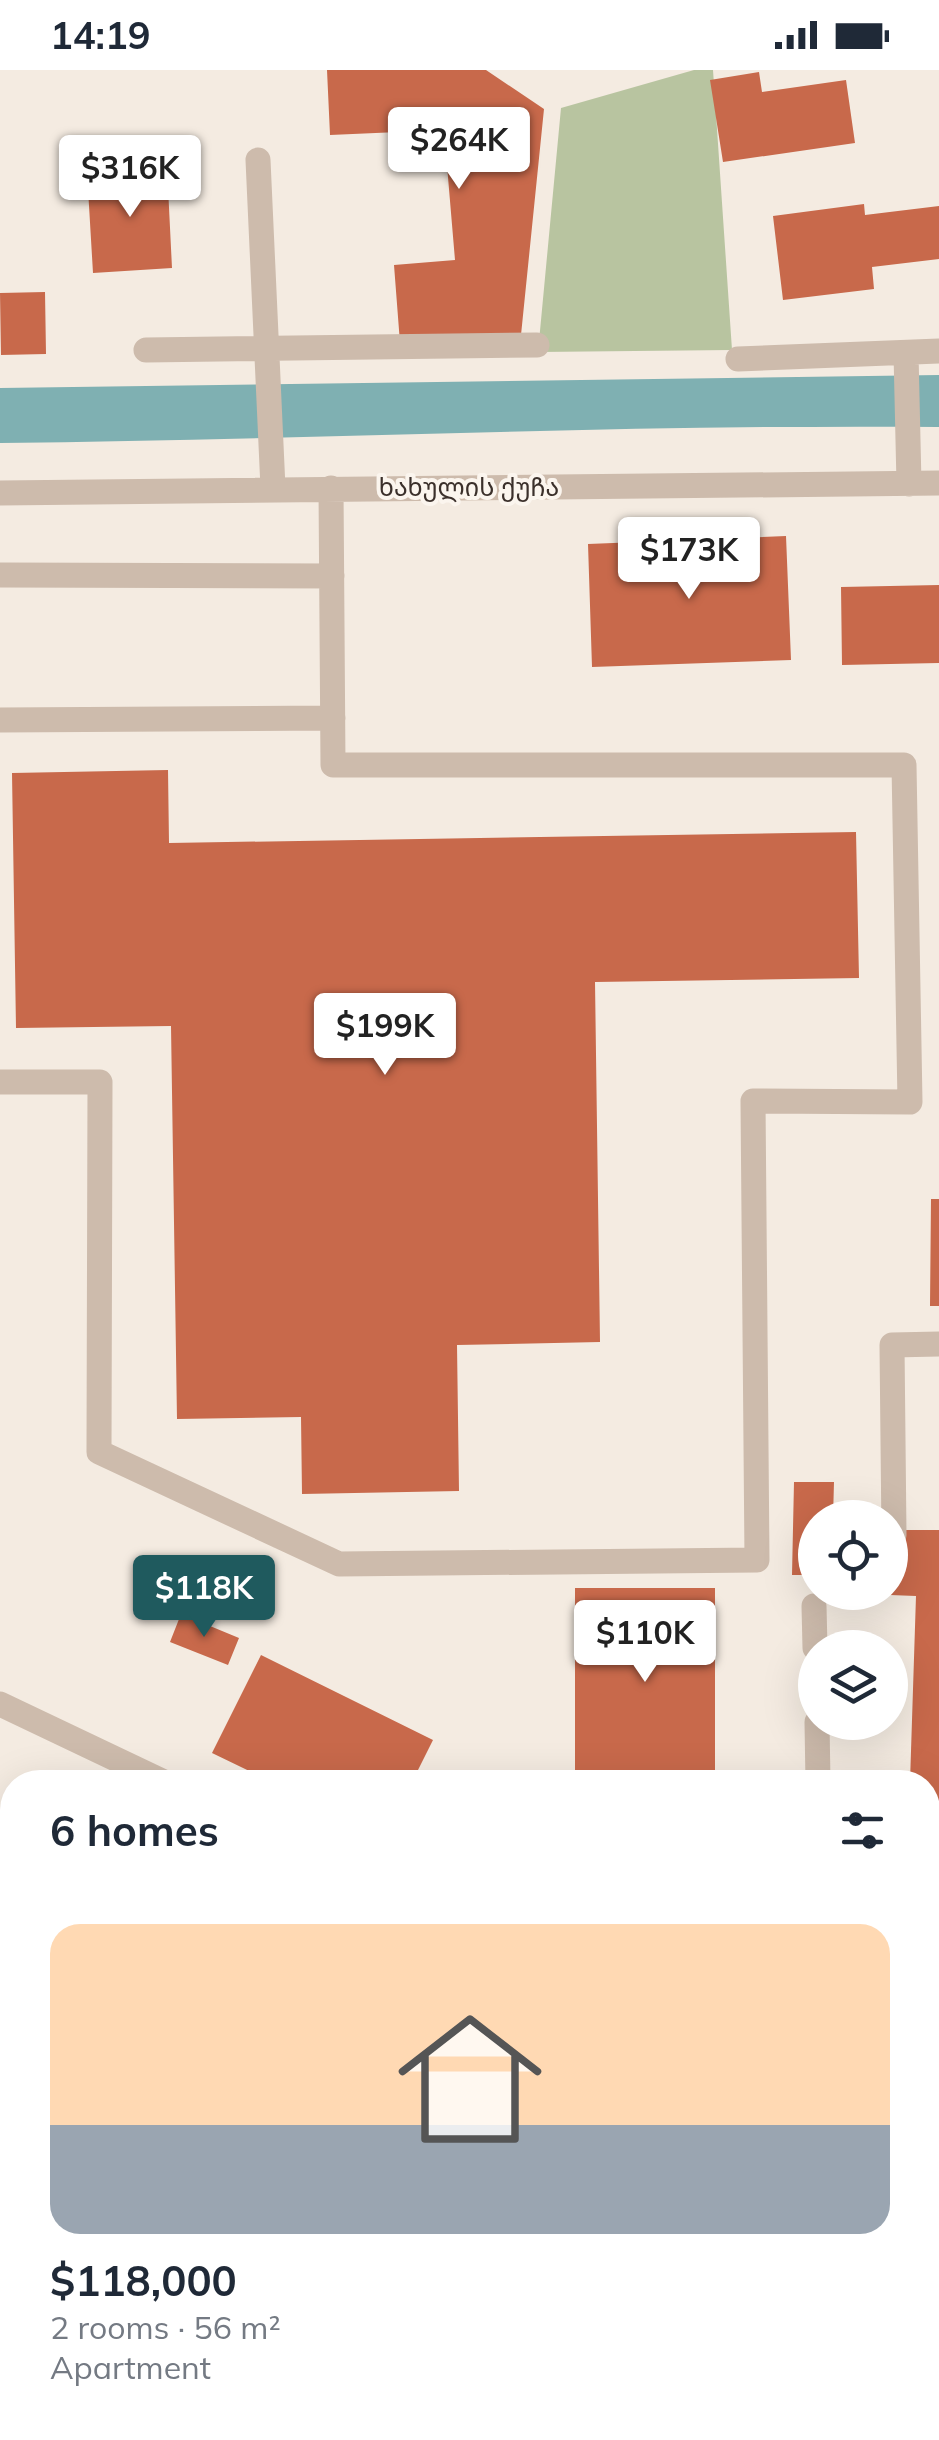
<!DOCTYPE html>
<meta charset="utf-8">
<style>
:root{--surface:#fff;--page:#f2f2f3;--text:#1f2937;--muted:#747a83;--line:#e0e1e3;--accent:#1f5a5e}
body{margin:0;font-family:Mulish,"Noto Sans Georgian",sans-serif;background:var(--page);color:var(--text);height:100vh;display:flex;flex-direction:column;font-size:38px;white-space:nowrap}
*{box-sizing:border-box;margin:0}
p{font-size:32px;color:var(--muted)}
.icon{flex:none;width:55px;height:55px;fill:none;stroke:currentColor;stroke-width:2;stroke-linecap:round;stroke-linejoin:round}
.map{position:relative;flex:1;overflow:hidden}
.details{position:absolute;left:0px;top:1700px;width:940px;height:670px;display:flex;flex-direction:column;background:var(--surface);border-radius:40px 40px 0 0;box-shadow:0 10px 40px #0002}
.details>*{flex:none}
.fabs{position:absolute;left:798px;top:1430px;display:grid;gap:20px}
.fabs a{display:grid;place-items:center;width:110px;height:110px;border-radius:50%;background:var(--surface);box-shadow:0 10px 40px #0002;font-size:50px}
.price{position:absolute;translate:-50% -85px;padding:0 22px;border-radius:10px;background:#fff;color:#222;font-size:32px;line-height:65px;filter:drop-shadow(0 2px 5px #0008)}
.price::after{content:'';position:absolute;left:50%;top:60px;width:30px;height:22px;margin-left:-15px;background:inherit;clip-path:polygon(0 0,100% 0,50% 100%)}
.price.active{background:var(--accent);color:#fff}
ul{padding:0;list-style:none}
li{display:grid;align-content:center;gap:20px;height:530px;padding:0 50px}
li+li{border-top:2px solid var(--line)}
li span{display:grid;place-items:center;height:310px;border-radius:30px;color:#555}
li>.icon{margin-inline-start:auto}
span .icon{width:180px;height:180px;fill:#fffc;stroke-width:1}
li b{font-size:42px}
h2{display:flex;justify-content:space-between;align-items:center;height:120px;padding:0 50px;font-size:42px}
.status{display:flex;justify-content:space-between;align-items:center;height:70px;padding:0 50px;background:var(--surface);direction:ltr}
.status svg{height:28px;fill:currentColor}
.map>svg:first-child{display:block}
.green{fill:#b8c4a0}
.water{fill:#7fb0b2}
.building{fill:#c8694b}
.lines{fill:none;stroke-linecap:round;stroke-linejoin:round}
.minor{stroke:#cdbbac;stroke-width:25}
.labels{text-anchor:middle;stroke-width:8;stroke-linejoin:round;paint-order:stroke}
.street-label{font-size:25px;fill:#3b302b;stroke:#fbf5ee}
</style>
<div class="status"><b>14:19</b><svg viewBox="0 0 49 12"><path d="M0 12V9h3v3zM5 12V6h3v6zM10 12V3h3v9zM15 12V0h3v12zM26 1h20v11H26zM47 4h2v5h-2z"/></svg></div>
<div class="map">
<svg width="939" height="2370" viewBox="0 0 939 2370">
<rect width="100%" height="100%" fill="#f4ebe1"/>
<path class="green" d="M694,0h19l19,280 -194,2 23,-244z
M212,2358h61v12h-62z"/>
<path class="water" d="M939,305v52c-313,-3 -626,13 -939,16v-55z"/>
<path class="building" d="M327,0h159l58,39 -23,226 -121,8 -6,-78 61,-5 -11,-130 -114,5z
M759,2l3,20 84,-12 9,63 -132,19 -13,-82z
M167,97l5,101 -79,5 -6,-101z
M864,134l1,11 74,-9v53l-67,8 2,22 -91,11 -10,-84z
M45,222l1,62 -45,1 -1,-62z
M786,466l5,124 -199,7 -4,-123z
M939,515v78l-97,2 -1,-78z
M168,700l1,73 687,-11 3,146 -264,4 5,360 -143,3 2,146 -157,3 -1,-77 -124,2 -6,-393 -155,2 -4,-255z
M931,1129h8v107h-9z
M794,1412h40l-1,36h-18v57h-23z
M901,1460h38v283h-11v-31h-18l6,-186 -26,-1v-33h11z
M575,1518h140v194h-140z
M181,1544l58,24 -11,27 -58,-23z
M261,1585l172,85 -21,42h-140l-60,-29z
M0,1789h12v315l-12,1z
M928,1814h11v183h-11z
M928,2005h11v79l-11,-1z
M928,2099h11l-1,45h-10z
M0,2233h12v115l-12,-1z
M928,2322h11v48h-259v-12h248z"/>
<g class="lines">
<path class="minor" d="M258,90l15,328
M146,280l391,-5
M906,283l3,131
M738,289l201,-8
M0,423l939,-10
M0,505l332,1
M0,650l333,-2
M0,1012h100l-1,370 240,112 418,-4 -4,-459 157,1 -6,-337h-571l-2,-277
M894,1465l-2,-190 47,-1
M814,1536l1,42
M0,1634l164,78
M817,1652l1,60
M928,1788h11
M0,2142l12,1
M928,2171l11,1"/>
</g>
<g class="labels">
<g class="street-label">
<text x="469" y="426">ხახულის ქუჩა</text>
</g>
</g>
</svg>
<div class="fabs">
<a><svg class="icon" aria-label="locate" viewBox="0 0 24 24"><circle cx="12" cy="12" r="6"/><path d="M12 2v4M12 18v4M2 12h4M18 12h4"/></svg></a>
<a><svg class="icon" aria-label="layers" viewBox="0 0 24 24"><path d="M12 4l9 5-9 5-9-5zM3 14l9 5 9-5"/></svg></a>
</div>
<b class="price" style="left:459px;top:122px">$264K</b>
<b class="price" style="left:130px;top:150px">$316K</b>
<b class="price" style="left:689px;top:532px">$173K</b>
<b class="price" style="left:385px;top:1008px">$199K</b>
<b class="price active" style="left:204px;top:1570px">$118K</b>
<b class="price" style="left:645px;top:1615px">$110K</b>
<section class="details">
<h2>6 homes<svg class="icon" aria-label="filters" viewBox="0 0 24 24"><path d="M4 7h16M4 17h16"/><circle cx="9" cy="7" r="2"/><circle cx="15" cy="17" r="2"/></svg></h2>
<ul>
<li><span style="background:linear-gradient(#ffd9b3 65%,#9aa5b1 0)"><svg class="icon" aria-label="home" viewBox="0 0 24 24"><path d="M3 11l9-7 9 7M6 9v11h12V9"/></svg></span><div><b>$118,000</b><p>2 rooms · 56 m²</p><p>Apartment</p></div></li>
</ul>
</section>
</div>
